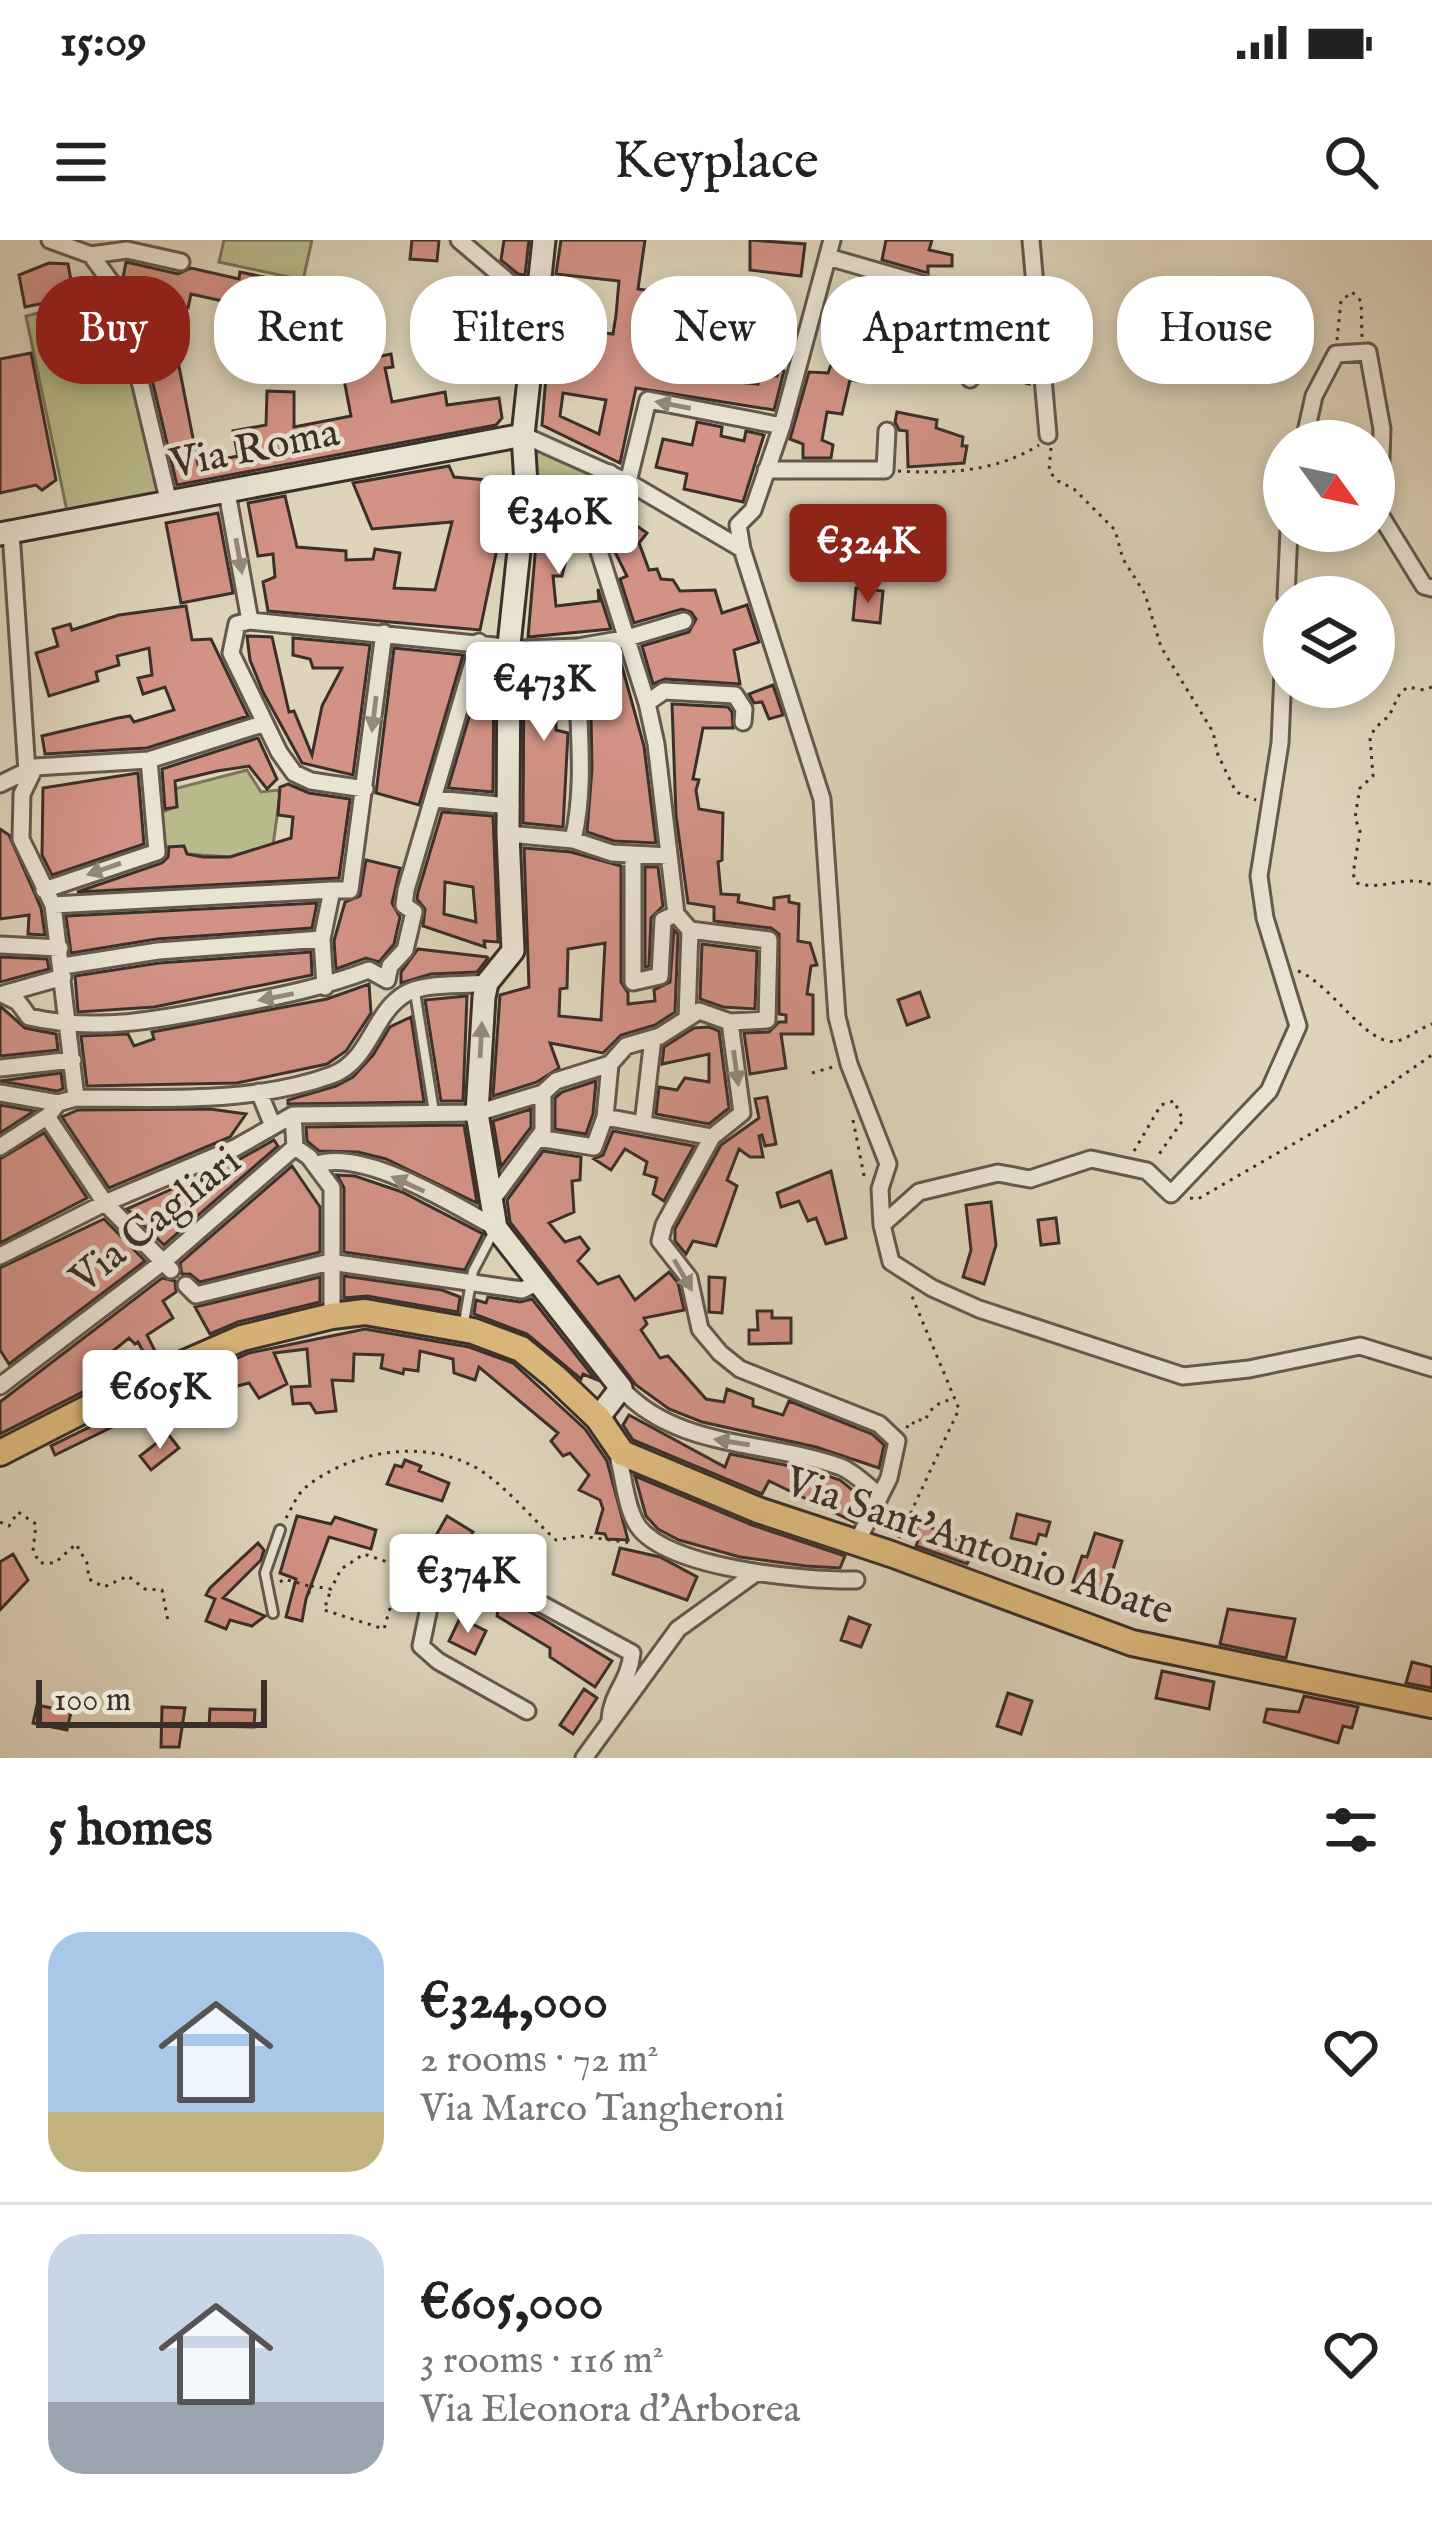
<!DOCTYPE html>
<meta charset="utf-8">
<style>
:root{--surface:#fff;--page:#f6f6f6;--text:#222;--muted:#767676;--line:#e0e0e0;--accent:#8f2418}
body{margin:0;font-family:"IM FELL English",serif;background:var(--page);color:var(--text);height:100vh;display:flex;flex-direction:column;font-size:45px;white-space:nowrap}
*{box-sizing:border-box;margin:0}
p{font-size:39px;color:var(--muted)}
.icon{flex:none;width:66px;height:66px;fill:none;stroke:currentColor;stroke-width:2;stroke-linecap:round;stroke-linejoin:round}
.map{position:relative;height:1518px;overflow:hidden}
.panel{display:flex;flex-direction:column;background:var(--surface);flex:1}
.panel>*{flex:none}
.hud{position:absolute;left:36px;top:36px;width:1362px;height:108px;display:flex;gap:24px}
.needle{width:78px;rotate:123deg}
.tools{position:absolute;left:1263px;top:180px;display:grid;gap:24px}
.tools a{display:grid;place-items:center;width:132px;height:132px;border-radius:50%;background:var(--surface);box-shadow:0 6px 18px #0003;font-size:60px}
.scale{position:absolute;left:36px;bottom:30px;width:231px;box-sizing:border-box;padding-left:12px;border:6px solid #3b2f2a;border-top:0;font-size:33px;line-height:42px;white-space:nowrap;color:#3b2f2a;-webkit-text-stroke:9px #e9e3d3;paint-order:stroke}
.price{position:absolute;translate:-50% -102px;padding:0 27px;border-radius:12px;background:#fff;color:#222;font-size:39px;line-height:78px;filter:drop-shadow(0 3px 6px #0008)}
.price::after{content:'';position:absolute;left:50%;top:72px;width:36px;height:27px;margin-left:-18px;background:inherit;clip-path:polygon(0 0,100% 0,50% 100%)}
.price.on{background:var(--accent);color:#fff}
ul{padding:0;list-style:none}
li{display:flex;align-items:center;gap:36px;height:300px;padding:0 48px}
li+li{border-top:3px solid var(--line)}
li span{display:grid;place-items:center;flex:none;width:336px;height:240px;border-radius:36px;color:#555}
li>.icon{margin-inline-start:auto}
span .icon{width:144px;height:144px;fill:#fffc;stroke-width:1}
li b{font-size:51px}
h2{display:flex;justify-content:space-between;align-items:center;height:144px;padding:0 48px;font-size:51px}
.tag{padding:0 42px;border-radius:48px;background:var(--surface);box-shadow:0 6px 18px #0003;font-size:42px;line-height:108px}
.tag.on{background:var(--accent);color:#fff}
.status{display:flex;justify-content:space-between;align-items:center;height:84px;padding:0 60px;background:var(--surface);direction:ltr}
.status svg{height:33px;fill:currentColor}
header{display:flex;justify-content:space-between;align-items:center;height:156px;padding:0 48px;background:var(--surface);font-size:54px;font-weight:600}
.map>svg:first-child{display:block}
.green{fill:#b9ba8b;stroke:#7a745a;stroke-width:3}
.building{fill:#d29286;stroke:#3b2f2a;stroke-width:3;fill-rule:evenodd}
.lines{fill:none;stroke-linecap:round;stroke-linejoin:round}
.lane-casing{stroke:#64584e;stroke-width:14}
.street-casing{stroke:#64584e;stroke-width:21}
.secondary-casing{stroke:#3b2f2a;stroke-width:27}
.primary-casing{stroke:#3b2f2a;stroke-width:30}
.path{stroke:#3b2f2a;stroke-width:3;stroke-dasharray:3 6;stroke-linecap:butt}
.lane{stroke:#e9e3d3;stroke-width:8}
.street{stroke:#e9e3d3;stroke-width:15}
.secondary{stroke:#e9e3d3;stroke-width:21}
.primary{stroke:#deba7e;stroke-width:24}
.oneway{fill:#92897e}
.labels{text-anchor:middle;stroke-width:9;stroke-linejoin:round;paint-order:stroke}
.street-label{font-size:42px;fill:#3b2f2a;stroke:#e9e3d3}
</style>
<div class="status"><b>15:09</b><svg viewBox="0 0 49 12"><path d="M0 12V9h3v3zM5 12V6h3v6zM10 12V3h3v9zM15 12V0h3v12zM26 1h20v11H26zM47 4h2v5h-2z"/></svg></div>
<header><svg class="icon" aria-label="menu" viewBox="0 0 24 24"><path d="M4 6h16M4 12h16M4 18h16"/></svg>Keyplace<svg class="icon" aria-label="search" viewBox="0 0 24 24"><circle cx="10" cy="10" r="6"/><path d="M15 15l6 6"/></svg></header>
<div class="map">
<svg width="1432" height="1518" viewBox="0 0 1432 1518">
<rect width="100%" height="100%" fill="#ddd4bb"/>
<filter id="stains"><feTurbulence type="fractalNoise" baseFrequency=".00167" numOctaves="4"/><feColorMatrix values="0 0 0 0 .2 0 0 0 0 .09 0 0 0 0 .02 0 0 0 .5 -.17"/></filter>
<radialGradient id="worn" r=".72"><stop offset=".6" stop-color="#630" stop-opacity="0"/><stop offset="1" stop-color="#630" stop-opacity=".3"/></radialGradient>
<path class="green" d="M224,0h88l-9,40 -84,-18z
M111,55l47,200 -91,16 -41,-195z
M540,207l57,24 2,11 -9,19 -61,-22 1,-25z
M247,530l14,22 17,-2 2,5 -7,50 -43,12 -43,-3 -4,-8 -24,2 3,-36 15,-6 -3,-17z"/>
<path class="building" d="M412,0h27l-2,21 -27,-2z
M504,0h25l-4,35 -7,-1 -17,-14z
M561,0h84l-7,49 21,3 -14,67 74,10 -2,11 41,4 1,-10 18,2 2,-7 5,2 -10,39 -138,-22 -16,75 -78,-38 8,-98 63,7 3,-19 3,-34 -63,-7zM563,153l43,7 -7,34 -39,-18z
M750,0l55,4 -4,32 -51,-6z
M886,0h46l-3,10 23,5v11h-24v7l-46,-13z
M126,22l52,12 13,-6 48,11 1,-7 94,20 -6,27 -85,-19 -2,5 -50,-11 -3,14 -24,-5v51l12,-3 22,113 40,-8 -5,-25 33,-6 1,-34 27,1v35l57,-11 -10,-52 50,-10 2,13 -8,1 7,34 53,-10 2,13 52,-7 3,20 -6,7 -319,60 -36,-152v-35l-9,-2 -9,-18z
M49,23l19,1 6,33 -49,10 -6,-32z
M1010,49l13,2 -1,26 -11,-1 1,31 5,2v5l12,4v26l-45,-13 12,-73h13z
M900,50l22,7 -6,32 16,5 -4,18 -24,-3 -4,20 -16,-3z
M737,62l42,6 -6,37 -40,-5z
M429,63l85,7 -4,49 -85,-7z
M31,113l25,127 -14,10 -6,-5 -36,8v-134z
M835,114l31,7 -2,21 -14,-2 -8,34 -15,-2 -5,28 11,5 -2,13h-28v-14l-13,-5 19,-67 19,1z
M897,172l40,8 -1,8 27,9 -1,9h5l-3,17 -56,4 -1,-36 -8,-1 -4,-8z
M697,182l25,5 -1,9 23,5 2,-10 18,4 -21,67 -59,-13 3,-15 -31,-7 7,-28 29,6z
M449,226l5,11 57,5 -31,148 -212,-19 -5,-29 12,-5 -2,-23 -15,2 -10,-53 37,-7 12,51 49,4v9l27,-1 2,-10 25,4 -6,35 41,2 17,-68 -80,7 -19,-46z
M540,257l41,19 3,22 -11,4 -5,10 -6,24h-9l3,30 43,-5 -1,-12 13,40 -83,8z
M218,273l15,80 -52,10 -15,-80z
M637,286l10,7 -8,10 10,27 8,-1 4,10 12,1 7,11 35,-1 7,23 25,-8 12,37 -25,8 6,34 -75,-5 -12,5 -11,-38 47,-14 7,-13 -5,-7 -9,-3 -48,14 -14,-44 7,-3 -19,-38z
M856,348l27,3 -3,32 -27,-3z
M186,366l6,34 19,-1 37,77 -101,32 -102,6 -3,-18 76,-18 12,-2 4,6 40,-12 -9,-23 -22,7 -5,-16 14,-3 -3,-27 -32,8 2,9 -23,7 2,9 -49,15 -13,-43 22,-7 -5,-17 17,-5 2,6 47,-15z
M247,396l25,1 17,75 5,-1 18,44 10,-49 20,-38h-29l-3,-9 -17,-4v-17l77,7 -17,130 -51,-12 -39,-71 -13,-32z
M394,408l69,7 -44,150 -43,-12z
M618,412l26,94 12,97 -42,-2 -27,-9 5,-63 -2,-106 22,2 -1,-12z
M487,417l7,1 -1,134 -45,-4z
M539,420l27,2v41h-10v27l12,3 -5,94 -40,-4 1,-162z
M773,445l10,30 -14,4 -7,-17 -8,1 -5,-9z
M672,464l56,3 4,5 1,16h-30l-10,51 6,1 -3,10 3,19 24,4 -1,47 -4,2 3,32 18,1 -1,7 36,7v-11l15,-2v6l10,2 -1,37 12,2 7,22 -6,1 -4,28 6,1v39h-32l5,34 -36,6 -6,-41 25,-1 10,-10h7v-7l-7,-1v-80l-8,-6 -57,-7v-14l-26,-4 -12,-88z
M258,498l19,41 -10,10 -18,-23 -32,5 -42,10 2,26 -12,2 -3,-40z
M138,533l6,71 -92,31 -10,-20 1,-67z
M288,544l21,9 41,6 -11,79 -262,14 85,-29 6,-6 1,-10 15,-1 3,8 16,3h27l61,-19 2,-21 -15,-2 2,-28z
M442,572l51,4 5,126 -14,-1 1,6 -62,-21 2,-17 -8,-10 1,-7zM445,642l28,5 3,35 -32,-8z
M0,589l9,6 32,73 4,27 -17,-1 1,-19 -29,4z
M524,608l47,4 50,14v116l7,11v11l27,-3 -1,-11 16,-8 4,-52 4,4 -3,78 -20,13 -34,10 -18,18 -53,-10 9,25 -22,14 -44,14 7,-101 29,-8zM605,703l-4,77 -42,-4 1,-27 7,-1 1,-39z
M366,620l34,8 -8,35 8,14 -6,27 -15,18 -13,-4 -30,11 -2,-28 11,-39 15,-6z
M645,627h13l5,39 -12,12 -2,48 -4,1z
M317,663l-5,25 -155,11 -86,14 -5,-37z
M702,704l55,7 -2,58 -32,-2 -23,-8z
M418,709l69,8 1,1 -11,14 -46,2 -30,9v-11z
M311,712l1,23 -158,32 -76,5 -3,-36 84,-13z
M0,717l47,2 2,10 -49,13z
M369,744l2,29 -25,38 -19,13 -90,19 -150,3 -6,-50 47,-2 6,12 20,-7 -2,-7 175,-33z
M920,752l9,25 -22,8 -9,-25z
M467,756l-4,105h-22l-16,-101z
M0,766l25,22 31,6 2,16 -58,6z
M411,777l13,85 -136,2v-4l48,-14 17,-9 20,-22 17,-28z
M709,787l10,4 10,77 -20,16 -53,-10 3,-27 18,3 8,-12 24,4v-28l-47,10 2,-17 30,-19z
M61,833l2,16 -6,2 -57,-10z
M596,841l-3,33 -7,20 -31,-5v-31l7,-6z
M767,857l9,47 -11,2 -3,-11 -3,1 4,21h-13l-11,-8 -12,31 10,6 -21,60 -23,-5 -7,13 -11,-13v-12l46,-84 38,-27 -4,-19z
M0,865l34,6 -34,22z
M210,869l36,5 -16,23 -121,51 -47,-71 16,-7z
M531,869v18l-30,40 -8,-46z
M464,885l13,78 -91,-44 -28,-7 -39,-1 -12,-10 -1,-14z
M613,891l81,15 -30,55 -11,-7 4,-16 -13,-4 3,-12 -22,-13 -14,21 -17,-11 9,-4z
M44,893l43,65 -87,45v-84z
M274,900l4,6 -114,99 -37,-36 113,-50z
M543,911l38,6 -1,23 -8,1 2,31 -25,11 16,19 15,-5 9,12 -11,12 20,23 21,-8 16,24 34,-28 9,11 6,27 -40,8 3,6 -6,6 19,28 8,-2 38,43 18,3 3,-13 26,10v7l30,9 6,-14 83,33 12,11 -5,23 -63,-21 -114,-25 -33,-13 -33,-24 -126,-163 -3,-22z
M292,926l28,41v45l-120,30 -10,-8h-8l-2,-11z
M831,931l15,67 -20,6 -10,-26 -8,3 -9,-20 -18,6 -4,-14z
M337,935l18,1 47,16 81,42 -18,36 -121,-18v-64z
M991,962l5,43 -12,39 -21,-7 8,-27 -5,-45z
M1056,978l3,25 -18,2 -3,-25z
M104,979l41,42 -136,103 -9,-14v-82z
M344,1036l98,14 18,7 -2,15 -91,-16 -23,2z
M320,1037v25l-82,20 -28,12 -15,-27z
M709,1037l16,1 -3,35 -13,-1z
M162,1038l13,3 1,11 -13,9 10,17 -26,17 11,22 -10,4 -10,-19 -3,2 -6,-6 -26,21 9,18 -112,57v-32z
M488,1057l32,5 12,-3 63,80 -12,-5 -2,5 -54,-45 -53,-20 2,-14 10,3z
M757,1071h15v7h19v25l-42,1v-14h9z
M365,1089l104,18 44,16 72,66 22,32 21,79 -21,-1 -2,-5 -9,-1 7,-24 -3,-9 -21,-10 10,-15 -19,-22 -7,3 -12,-15 7,-8 -79,-66 -4,13 -21,-7 -1,-14 -33,-8 -2,20 -14,-2 -1,5 -22,-6 2,-13 -29,-1 -1,27 -21,-1 4,31 -20,2 -6,-10 -17,1 -2,-17 19,-1 -3,-37 -33,4 13,31 -28,14 -10,-15 -47,12 -7,-18 54,-24z
M190,1138l2,3 -31,15 2,6 -108,53 -4,-9z
M629,1175l96,52 5,-13 80,16 30,10 25,20 -11,22 -85,-41 -7,13 -129,-54 -10,-15z
M168,1194l11,14 -28,22 -11,-14z
M405,1220l16,6 -2,5 30,12 -7,18 -55,-17 8,-19 7,2z
M635,1236l117,49 93,31 -5,12 -34,-2 -66,-9 -61,-17 -21,-11 -12,-13z
M1017,1274l33,8 -4,14 -7,-2 -3,10 -25,-6z
M297,1276l34,8 4,-7 41,13 -5,19 -42,-12 -23,62 -4,22 -16,-4 10,-38 -16,-6z
M447,1276l26,16 -11,18 -28,-11z
M919,1282l56,26 -8,16 -51,-18 3,-8 -6,-2z
M1095,1293l27,8 -16,51 -33,-10 9,-26 5,1z
M258,1303l6,7 -3,10 -38,38 42,18 -13,10 -22,-6 -4,9 -20,-8 9,-22 -9,-4 4,-7z
M620,1308l40,9 37,20 -10,23 -74,-26z
M13,1314l15,26 -28,30v-48z
M410,1314l16,6 -16,46 -16,-6z
M449,1332l17,5 77,42 69,42 -17,26 -45,-30v-9l-53,-32 1,-6 -52,-26z
M1228,1369l67,10 -9,39 -66,-14z
M849,1377l21,8 -9,22 -20,-7z
M460,1378l26,13 -11,23 -26,-13z
M1412,1422l20,5v21l-26,-5z
M1162,1431l52,11 -5,27 -53,-11z
M584,1449l13,9 -24,36 -13,-9z
M1008,1453l24,8 -11,33 -24,-8z
M1304,1456l54,11 -6,21 -9,-2 -5,17 -74,-21 3,-13 32,3z
M37,1465l34,7 -4,18 -34,-7z
M162,1467l23,1 -6,39h-18z
M210,1469l45,1 -1,17 -45,-1z"/>
<g class="lines">
<g class="lane-casing">
<path id="lane" d="M531,245l59,22
M415,752l19,120
M463,1088l10,-57 22,-42
M273,1373l-8,-40 15,-43"/>
</g>
<g class="street-casing">
<path id="street" d="M50,0l41,15 28,38 50,210
M459,0l78,66
M832,0l-50,186 -29,84 -15,15 4,24 80,250 15,218 12,47 39,100 -8,25 2,36 9,37 41,26 47,21 204,67 66,-7 111,-23 72,22
M1031,0l17,195
M91,15l36,-5 54,12
M828,17l156,45 -14,77
M523,195l105,47 114,67
M1304,201l10,-45 22,-42 32,-2 14,77 -3,84 45,73 8,2
M766,230h119l2,-39
M610,233l-18,35 5,37 50,158 9,41 20,170
M628,242l20,-82 134,26
M227,252l23,129
M11,292l16,240
M1286,357l3,-66
M250,381l274,28 54,-2 46,-8 60,-18
M250,381l-13,3 -6,29 48,99 15,21 17,8 54,8
M647,463l17,-12 71,4 9,14 -1,13
M35,527l-13,27 -1,45 32,66 23,193
M0,544l35,-17 114,-7 116,-37
M435,559l76,7
M508,594l65,6 39,13 57,3
M573,600c15,-63 2,-128 5,-193
M633,615v127l27,-6 3,-56 13,-6
M44,650l113,-38 -8,-92
M53,665l279,-15
M0,705l60,3
M63,726l95,-15 164,-12
M387,740l3,-14 15,-16 9,-38 -10,-7 2,-15 73,-248
M325,747l-3,-48 10,-49h18l34,-257
M3,754l60,-17
M4,755l14,7 11,15c70,16 134,2 204,-12 47,-9 91,-18 136,-35l18,10
M687,778l3,-88
M730,782l12,91 -30,24 -48,88 -4,16 29,37 11,51 20,24 20,16 139,55 18,17 -8,37 -32,64
M610,824l16,-18 34,-10 39,-25 31,11 37,-2 2,-80 -79,-10 -14,-16
M0,828l73,-8
M259,852l14,34
M0,853l58,10 18,-5c84,0 177,6 256,-23 39,-15 40,-61 73,-81 19,-12 58,-8 82,-11
M58,863l-10,13 2,5 55,82 66,67
M293,875l2,32 14,10 23,31v128
M605,877l107,20
M643,884l10,-86
M538,898l56,9 11,-30 5,-53
M0,907l48,-31
M315,925c46,-18 139,39 181,63
M492,960l51,-69v-38
M882,985l37,-33 79,-19 32,6 61,-20 56,12 24,23 98,-103 29,-65 -33,-108 -6,-42 21,-133 4,-94
M0,1016l105,-53 130,-55 58,-33 184,-2 66,-20 13,-12 54,-17
M186,1045l10,10 134,-33 192,28 19,-9
M0,1146l163,-124 132,-115
M621,1148c56,62 146,52 220,79 13,5 26,19 38,28
M622,1213l-3,7c5,20 7,45 17,63 26,46 171,58 220,57
M527,1471l-89,-50 -17,-15 19,-91 31,11 161,87c-3,30 -20,39 -22,66
M584,1518l94,-129 75,-54"/>
</g>
<g class="secondary-casing">
<path id="secondary" d="M544,0l-21,195 3,49 -17,161 -1,189 5,117 -26,32 -3,14 -7,116 19,115 125,160 -23,30
M0,294l523,-99"/>
</g>
<g class="primary-casing">
<path id="primary" d="M0,1213l125,-64 117,-51 90,-22 33,-4 108,19 48,18 34,28 43,41 24,35 136,57 133,44 241,89 300,62"/>
</g>
<path class="path" d="M1337,100l4,-39 11,-9 9,9 1,37
M1051,208l-2,23 9,10 16,8 41,41 8,29 22,35 16,53 52,85 5,23 18,37 20,8
M898,231c49,3 98,1 141,-26
M1432,447l-8,3 -16,-3 -8,6 -11,23 -14,12 -5,10 3,38 -13,12 -3,17 -2,13 5,13 -7,43 4,9c26,9 50,-10 75,2
M1298,731c34,13 69,77 99,70 12,-3 23,-13 35,-17
M812,833l24,-7
M853,880l12,61
M1134,911l27,-46 13,-4 9,19 -26,37
M1190,958l8,1 159,-92 75,-52
M906,1186l4,2 6,-9 8,2 10,-15 19,-8
M286,1278c6,-10 11,-24 20,-31 45,-36 115,-48 167,-21 30,16 57,51 83,74l25,-4 51,7
M0,1282l9,4 9,-14 18,12 -3,27 7,12h15l21,-19 11,19 2,16 15,8 24,-11 17,13 17,1 6,31
M899,1298l60,-129 -48,-115
M280,1342l4,-3 25,7v7l2,-7 20,3 10,-20 23,-15 38,13 -18,62 -60,-19 7,-21"/>
<use href="#lane" class="lane"/>
<use href="#street" class="street"/>
<use href="#secondary" class="secondary"/>
<use href="#primary" class="primary"/>
</g>
<defs><path id="oneway-solid" d="M-6-.8H1V-3.2L6.5 0L1 3.2V.8H-6Z" transform="scale(3)"/></defs>
<g class="oneway">
<use href="#oneway-solid" transform="translate(673 165) rotate(-169)"/>
<use href="#oneway-solid" transform="translate(239 316) rotate(80)"/>
<use href="#oneway-solid" transform="translate(374 474) rotate(97)"/>
<use href="#oneway-solid" transform="translate(104 629) rotate(161)"/>
<use href="#oneway-solid" transform="translate(276 757) rotate(169)"/>
<use href="#oneway-solid" transform="translate(481 800) rotate(-87)"/>
<use href="#oneway-solid" transform="translate(736 828) rotate(82)"/>
<use href="#oneway-solid" transform="translate(408 944) rotate(-156)"/>
<use href="#oneway-solid" transform="translate(683 1035) rotate(60)"/>
<use href="#oneway-solid" transform="translate(732 1202) rotate(-171)"/>
</g>
<g class="labels">
<g class="street-label">
<text transform="translate(254 206) rotate(-11)" y="15">Via Roma</text>
<text transform="translate(154 978) rotate(-39)" y="15">Via Cagliari</text>
<text transform="translate(980 1304) rotate(19)" y="15">Via Sant'Antonio Abate</text>
</g>
</g>
<rect width="100%" height="100%" filter="url(#stains)"/>
<rect width="100%" height="100%" fill="url(#worn)"/>
</svg>
<div class="tools">
<a><svg class="needle" viewBox="-14 -14 28 28"><path d="M0-13l5 13h-10z" fill="#e53935"/><path d="M0 13l5-13h-10z" fill="#767676"/></svg></a>
<a><svg class="icon" aria-label="layers" viewBox="0 0 24 24"><path d="M12 4l9 5-9 5-9-5zM3 14l9 5 9-5"/></svg></a>
</div>
<div class="scale">100 m</div>
<b class="price" style="left:559px;top:337px">€340K</b>
<b class="price on" style="left:868px;top:366px">€324K</b>
<b class="price" style="left:544px;top:504px">€473K</b>
<b class="price" style="left:160px;top:1212px">€605K</b>
<b class="price" style="left:468px;top:1396px">€374K</b>
<div class="hud">
<a class="tag on">Buy</a>
<a class="tag">Rent</a>
<a class="tag">Filters</a>
<a class="tag">New</a>
<a class="tag">Apartment</a>
<a class="tag">House</a>
</div>
</div>
<section class="panel">
<h2>5 homes<svg class="icon" aria-label="filters" viewBox="0 0 24 24"><path d="M4 7h16M4 17h16"/><circle cx="9" cy="7" r="2"/><circle cx="15" cy="17" r="2"/></svg></h2>
<ul>
<li><span style="background:linear-gradient(#a9c7e8 75%,#c2b280 0)"><svg class="icon" aria-label="home" viewBox="0 0 24 24"><path d="M3 11l9-7 9 7M6 9v11h12V9"/></svg></span><div><b>€324,000</b><p>2 rooms · 72 m²</p><p>Via Marco Tangheroni</p></div><svg class="icon" aria-label="heart" viewBox="0 0 24 24"><path d="M12 20l-8-8c-3-5 5-10 8-4 3-6 11-1 8 4z"/></svg></li>
<li><span style="background:linear-gradient(#c9d6e8 70%,#9aa5b1 0)"><svg class="icon" aria-label="home" viewBox="0 0 24 24"><path d="M3 11l9-7 9 7M6 9v11h12V9"/></svg></span><div><b>€605,000</b><p>3 rooms · 116 m²</p><p>Via Eleonora d'Arborea</p></div><svg class="icon" aria-label="heart" viewBox="0 0 24 24"><path d="M12 20l-8-8c-3-5 5-10 8-4 3-6 11-1 8 4z"/></svg></li>
</ul>
</section>
